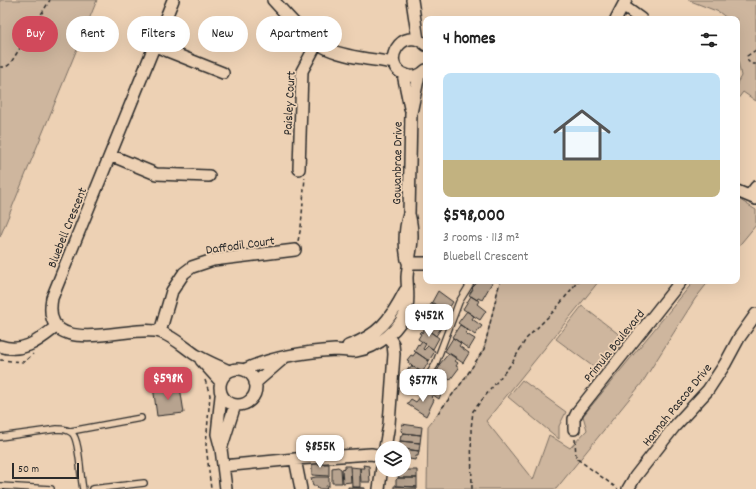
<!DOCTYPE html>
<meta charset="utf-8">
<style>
:root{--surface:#fff;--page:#f6f6f6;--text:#222;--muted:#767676;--accent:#d1495b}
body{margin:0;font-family:Dekko,sans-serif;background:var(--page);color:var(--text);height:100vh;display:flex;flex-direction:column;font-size:15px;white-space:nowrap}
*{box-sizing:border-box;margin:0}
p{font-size:13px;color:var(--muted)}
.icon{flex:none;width:22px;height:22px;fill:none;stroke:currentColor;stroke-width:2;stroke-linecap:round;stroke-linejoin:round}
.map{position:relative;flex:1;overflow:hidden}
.drawer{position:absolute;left:423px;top:16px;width:317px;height:268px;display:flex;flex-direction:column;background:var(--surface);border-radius:8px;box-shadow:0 4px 16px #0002}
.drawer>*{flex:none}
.top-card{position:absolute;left:12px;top:16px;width:351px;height:36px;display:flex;gap:8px}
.tools{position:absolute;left:375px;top:441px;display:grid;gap:8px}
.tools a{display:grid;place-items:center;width:36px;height:36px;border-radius:50%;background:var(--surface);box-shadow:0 4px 16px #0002;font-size:20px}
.scale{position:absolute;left:12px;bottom:10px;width:67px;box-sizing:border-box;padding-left:4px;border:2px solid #2b2b2b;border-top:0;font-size:11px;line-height:14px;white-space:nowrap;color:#2b2b2b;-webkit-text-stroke:3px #edd1b4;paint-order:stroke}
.price{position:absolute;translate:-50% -34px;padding:0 9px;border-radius:8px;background:#fff;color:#222;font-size:13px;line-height:26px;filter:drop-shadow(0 1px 2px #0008)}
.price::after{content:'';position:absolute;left:50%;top:24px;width:12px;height:9px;margin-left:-6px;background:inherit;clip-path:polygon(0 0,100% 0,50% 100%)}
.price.current{background:var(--accent);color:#fff}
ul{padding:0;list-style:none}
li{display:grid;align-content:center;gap:8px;height:212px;padding:0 20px}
li span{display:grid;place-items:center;height:124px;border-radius:8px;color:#555}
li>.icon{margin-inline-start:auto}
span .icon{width:72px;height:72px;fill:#fffc;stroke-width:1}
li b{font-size:17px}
h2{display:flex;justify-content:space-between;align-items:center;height:48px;padding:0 20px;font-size:17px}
.pill{padding:0 14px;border-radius:18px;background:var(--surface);box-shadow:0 4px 16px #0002;font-size:14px;line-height:36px}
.pill.current{background:var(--accent);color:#fff}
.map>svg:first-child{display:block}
.green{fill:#ceb69e;stroke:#7c7064}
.building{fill:#b7a38f;stroke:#2b2b2b}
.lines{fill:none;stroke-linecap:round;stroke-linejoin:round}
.service-casing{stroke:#2b2b2b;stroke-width:8}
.minor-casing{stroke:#2b2b2b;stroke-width:14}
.path{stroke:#2b2b2b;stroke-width:1.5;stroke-dasharray:4 3;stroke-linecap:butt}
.service{stroke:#edd1b4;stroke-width:5.5}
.minor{stroke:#edd1b4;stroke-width:11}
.labels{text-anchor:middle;stroke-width:3.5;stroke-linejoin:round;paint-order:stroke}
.street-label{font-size:13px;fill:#2b2b2b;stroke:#edd1b4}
</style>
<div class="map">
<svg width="756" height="489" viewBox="0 0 756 489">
<rect width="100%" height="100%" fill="#edd1b4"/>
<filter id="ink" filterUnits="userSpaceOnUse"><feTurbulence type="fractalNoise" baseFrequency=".025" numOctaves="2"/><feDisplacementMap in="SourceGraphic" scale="8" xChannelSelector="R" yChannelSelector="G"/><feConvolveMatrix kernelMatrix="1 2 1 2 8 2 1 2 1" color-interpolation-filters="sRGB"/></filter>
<g filter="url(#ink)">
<path class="green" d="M0,0h97l-97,237z
M688,0h68v101l-13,-9 -6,8v-17l4,-7 -4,-20v-37h-9l-9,-7z
M737,198l19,12v15l-19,23z
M500,281h99l-113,140 47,59 16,-45 21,13 17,-18 -4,-14 111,-135h15l-14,18 -53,84 -86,106h-129l1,-63 35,-45 21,-32z
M582,306l43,33 -26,32 -43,-32z
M522,380l44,32 -7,14v13l-51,-42z"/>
<path class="building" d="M479,281h14l-11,19 -4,-2 -1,2 -8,-5 4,-6 -1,-1z
M438,291l15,11 -7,11 -14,-11z
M471,296l8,5 -2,3 9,7 -6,9 -17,-11z
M432,303l13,9 -6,11 -14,-10 2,-7 2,1z
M467,311l7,5 -2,3 10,7 -7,9 -17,-12z
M428,315l5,3 -3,4 3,2 2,-4 8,5 -7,11 -15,-11 2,-3 -1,-1z
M460,325l8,5 -3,3 10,6 -6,10 -17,-12z
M425,328l14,10 -6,11 -15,-10 3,-5 -2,-1 2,-2 1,2z
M453,338l8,5 -2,3 10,7 -6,10 -18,-12z
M422,341l4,3 -3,5 1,1 4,-4 7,5 -6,10 -15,-10 4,-7 1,1z
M416,352l13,9 -7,12 -14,-10 1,-2 -2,-1 4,-5 2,1z
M449,353l8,5 -2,3 3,2 -2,3 3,2 -9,12 -13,-9 3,-5 -1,-1z
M412,366l12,7 -9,10 -6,-5 -3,3 -4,-2 6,-11 2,1z
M438,372l7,5 -2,3 3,2 -7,17 -13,-9 7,-13z
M164,385v4l16,-2 4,26 -27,3 -4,-30z
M426,390l7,5 -2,2 3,3 -8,16 -19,-12 4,-5 5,3z
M402,424l20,3 -1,8 -18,-2 -2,-2z
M403,433l18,2 -1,8 -20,-2 1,-6h2z
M400,441l20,2 -1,8 -15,-2 -5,-2z
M404,449l15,2 -1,5h-2l-1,4 -11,-2z
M322,462v2h7v12l-17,-1v-12z
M363,465l6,1 1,16h-9l-1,-14h4z
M345,466h5l1,16 -8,1 -1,-14 3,-1z
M338,467l3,2 1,14h-10v-15z
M351,467l9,1v19h-8z
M396,470h21v8h-19l1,-2h-3z
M316,477h13v9h-3l1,3h-9l-1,-3h-4l-2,-8z
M398,478h19v9l-21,-1v-6z
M394,486l23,1v2h-23z
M348,487l17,1v1h-17z"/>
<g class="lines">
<g class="service-casing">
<path id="service" d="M419,390l16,-25 24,-63 13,-21
M71,431l70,-13
M0,437l57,-8c5,0 10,0 15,4 8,7 8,44 11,56
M0,486l51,3
M92,489l52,-6"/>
</g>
<g class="minor-casing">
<path id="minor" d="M173,0l-121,298c-12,64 78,25 108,34 14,5 24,15 36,23 10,6 22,11 33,16
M273,0c16,17 33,39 55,49 20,9 45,10 66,14
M412,0l6,40
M623,6l18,13
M616,19l10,-19
M426,45c-24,-22 -48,21 -20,30 8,3 14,1 20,-5
M155,46l68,27
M403,74l7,34
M110,155l46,19 53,2
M299,169l3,-98 15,-28
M737,191l19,8
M750,195l6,-8
M407,260c-3,-16 -3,-30 2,-46
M408,263h18
M160,332l12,-41 12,-18 8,-6 21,-7 82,-10
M0,346c24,8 39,-6 57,-20
M348,346c31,-11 42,-26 57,-55
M201,360l19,21
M220 387a18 18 0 1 1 36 0a18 18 0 1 1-36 0Z
M244,370c27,-13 60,-18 91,-20 7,0 14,2 21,1 21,-3 46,-22 51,-44 2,-9 0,-21 0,-30 2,-26 9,-36 2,-63l2,-101 8,-38
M255,383l30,-26
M221,396l-4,38 4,15 5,40
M574,429v-10l4,-8 103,-130
M385,448l4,-24 5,-70 -1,-10 -5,-8
M221,449l14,-44
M295,459l6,30
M223,466l72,-7 76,-5 11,2
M379,489l3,-22
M628,489l7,-12 39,-50 34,-37 17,-26 14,-26 17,-24"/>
</g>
<path class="path" d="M756,50l-9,6 1,5 3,3h5
M0,67h6l4,-3 40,-64
M298,241l3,-14 4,-50
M0,360l24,2 9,-8
M205,380l5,15 -4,50 5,44
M438,413l25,-32 21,-32 16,-68
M575,439l1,19 42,31
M472,489l-1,-60 2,-18 39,-48 14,-24 29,-29 23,-29"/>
<use href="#service" class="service"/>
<use href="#minor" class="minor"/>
</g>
</g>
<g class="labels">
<g class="street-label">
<text transform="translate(288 103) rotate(-87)" y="5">Paisley Court</text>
<text transform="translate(396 163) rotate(-89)" y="5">Gowanbrae Drive</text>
<text transform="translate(66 227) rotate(-68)" y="5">Bluebell Crescent</text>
<text transform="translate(240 244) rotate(-8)" y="5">Daffodil Court</text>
<text transform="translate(613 345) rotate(-51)" y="5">Primula Boulevard</text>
<text transform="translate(676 404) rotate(-51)" y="5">Hannah Pascoe Drive</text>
</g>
</g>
</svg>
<div class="tools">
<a><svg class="icon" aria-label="layers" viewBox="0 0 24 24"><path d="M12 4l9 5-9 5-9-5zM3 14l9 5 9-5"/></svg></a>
</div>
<div class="scale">50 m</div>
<b class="price" style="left:429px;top:338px">$452K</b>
<b class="price current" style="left:168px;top:401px">$598K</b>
<b class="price" style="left:423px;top:403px">$577K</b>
<b class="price" style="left:320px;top:469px">$855K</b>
<div class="top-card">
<a class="pill current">Buy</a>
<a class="pill">Rent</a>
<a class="pill">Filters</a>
<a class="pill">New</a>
<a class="pill">Apartment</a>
</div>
<section class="drawer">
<h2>4 homes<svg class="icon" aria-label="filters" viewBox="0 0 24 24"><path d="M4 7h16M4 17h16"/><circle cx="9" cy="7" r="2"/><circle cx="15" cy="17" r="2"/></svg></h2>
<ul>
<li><span style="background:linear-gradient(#bfe0f5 70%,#c2b280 0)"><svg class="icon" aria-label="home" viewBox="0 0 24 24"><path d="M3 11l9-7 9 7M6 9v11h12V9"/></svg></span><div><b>$598,000</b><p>3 rooms · 113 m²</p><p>Bluebell Crescent</p></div></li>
</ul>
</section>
</div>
